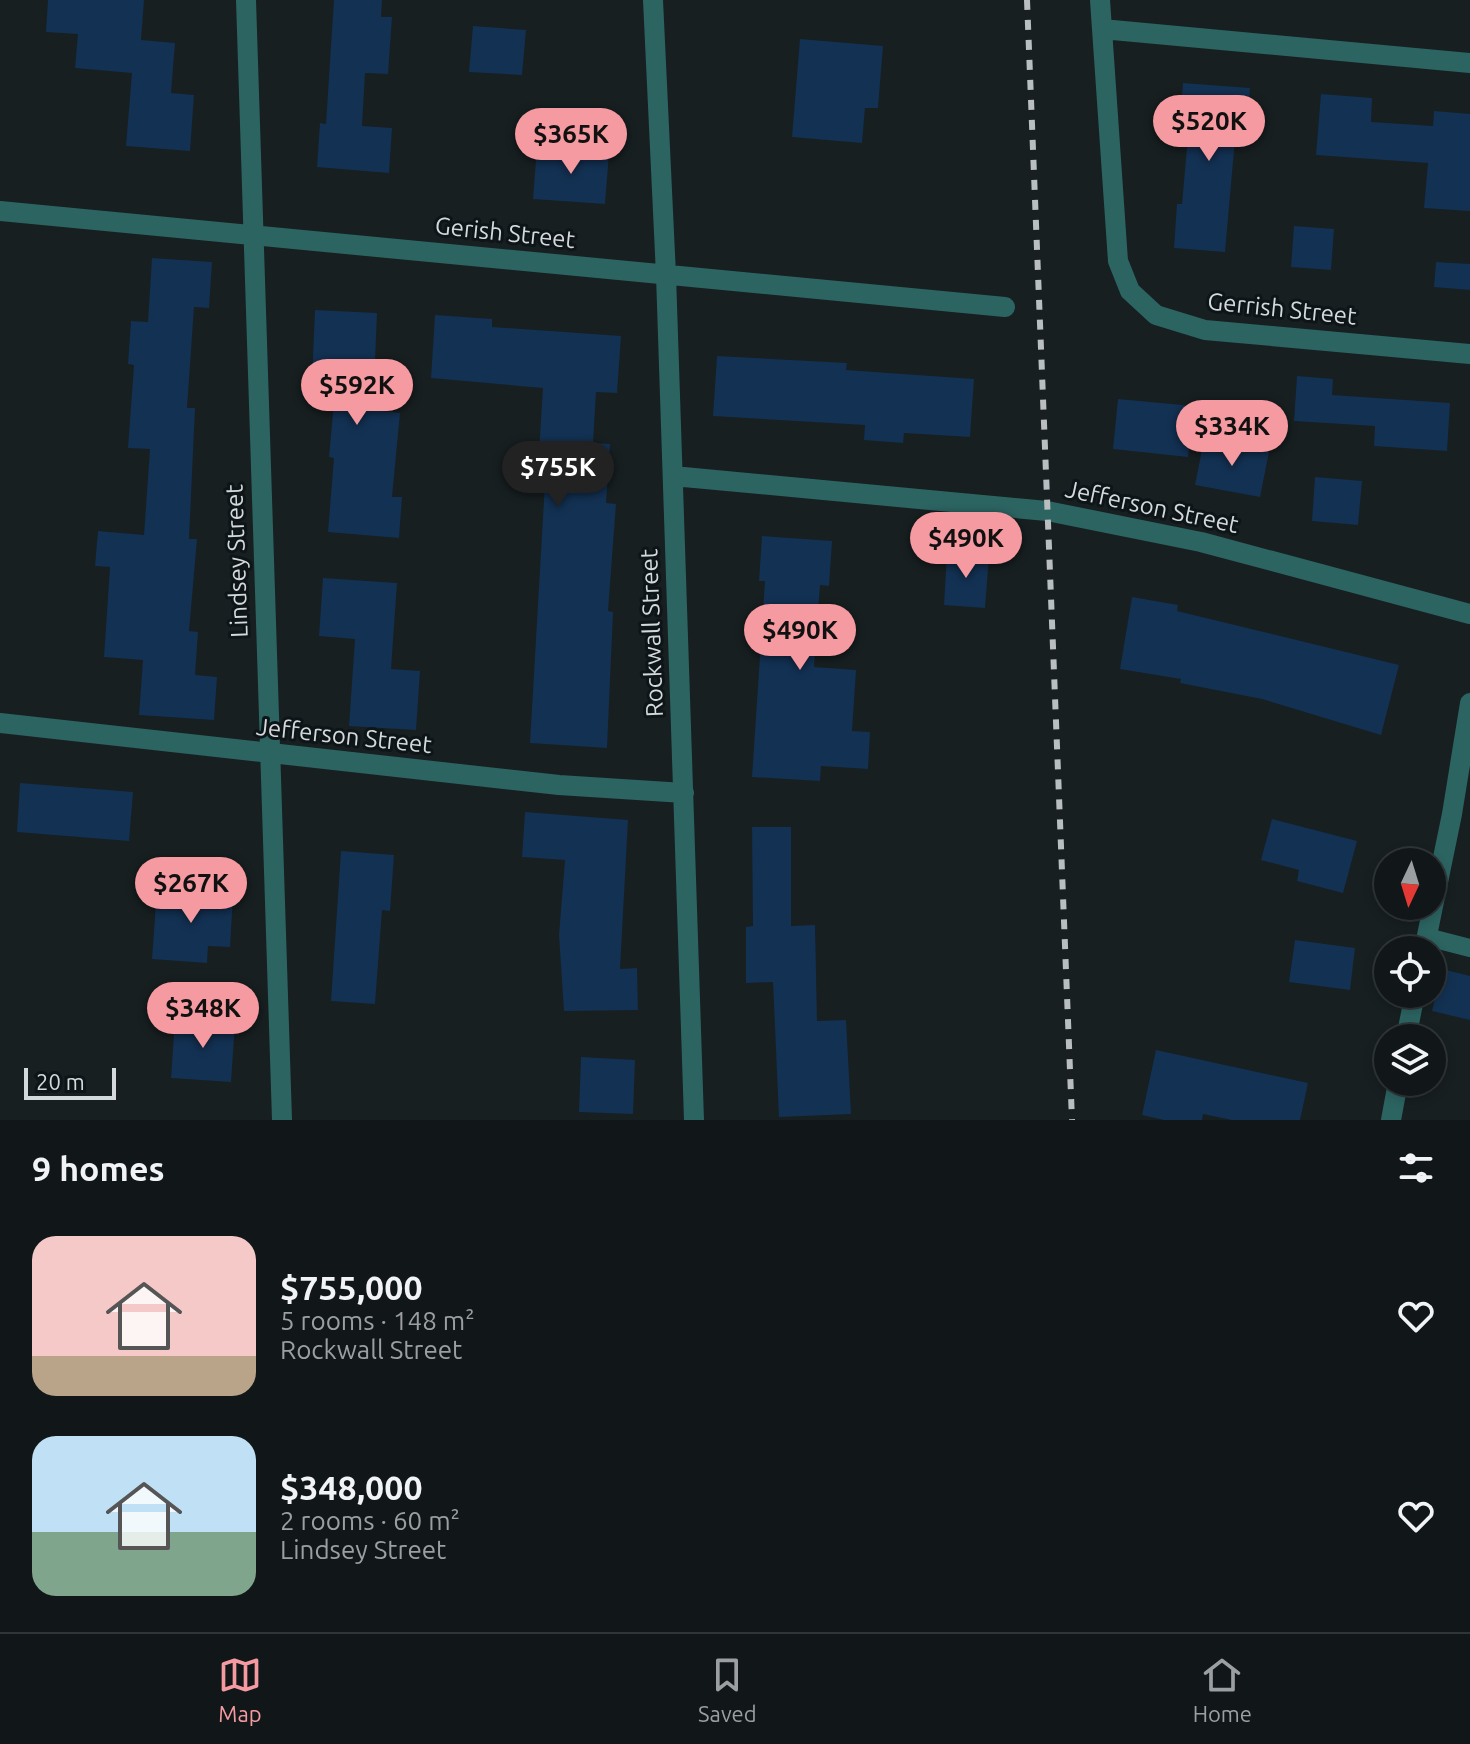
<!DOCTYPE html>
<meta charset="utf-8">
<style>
:root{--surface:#111719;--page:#1a2022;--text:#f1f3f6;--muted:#9c9fa2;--line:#303638;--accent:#f49aa0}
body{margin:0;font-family:Ubuntu,sans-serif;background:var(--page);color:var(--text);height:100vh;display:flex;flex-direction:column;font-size:30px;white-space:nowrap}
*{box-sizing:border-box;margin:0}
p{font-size:26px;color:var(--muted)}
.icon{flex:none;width:44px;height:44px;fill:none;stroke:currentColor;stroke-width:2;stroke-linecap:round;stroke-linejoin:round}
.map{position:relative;height:1120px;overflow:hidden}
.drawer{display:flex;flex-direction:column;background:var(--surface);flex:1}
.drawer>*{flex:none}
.needle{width:52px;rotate:184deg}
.fabs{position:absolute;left:1374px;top:848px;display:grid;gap:16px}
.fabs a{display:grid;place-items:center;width:72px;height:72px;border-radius:50%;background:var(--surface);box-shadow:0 4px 12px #0003,0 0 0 2px var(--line);font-size:40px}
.scale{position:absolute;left:24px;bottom:20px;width:92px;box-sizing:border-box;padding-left:8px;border:4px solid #d4d9db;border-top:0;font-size:22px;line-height:28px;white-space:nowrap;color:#d4d9db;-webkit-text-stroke:6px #0e1518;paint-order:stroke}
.price{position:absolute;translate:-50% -68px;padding:0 18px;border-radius:28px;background:var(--accent);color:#111;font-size:26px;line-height:52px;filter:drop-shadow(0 2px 4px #0008)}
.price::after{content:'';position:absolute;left:50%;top:48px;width:24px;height:18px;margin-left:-12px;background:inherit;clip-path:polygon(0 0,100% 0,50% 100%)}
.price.selected{background:#222;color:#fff}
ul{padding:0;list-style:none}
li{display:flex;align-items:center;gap:24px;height:200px;padding:0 32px}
li span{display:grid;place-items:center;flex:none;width:224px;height:160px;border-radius:24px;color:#555}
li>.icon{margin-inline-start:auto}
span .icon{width:96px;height:96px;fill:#fffc;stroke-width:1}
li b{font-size:34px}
h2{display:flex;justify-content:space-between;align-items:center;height:96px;padding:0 32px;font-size:34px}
.tab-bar{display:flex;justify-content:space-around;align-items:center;height:112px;border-top:2px solid var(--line);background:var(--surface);font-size:22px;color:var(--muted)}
.tab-bar a{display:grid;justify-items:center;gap:4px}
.tab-bar .selected{color:var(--accent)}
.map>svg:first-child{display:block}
.building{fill:#133153}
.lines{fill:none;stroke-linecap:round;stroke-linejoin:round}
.lane{stroke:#2c6462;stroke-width:18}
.street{stroke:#2c6462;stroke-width:20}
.rail{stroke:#b9bec0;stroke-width:6;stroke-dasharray:10 10;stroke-linecap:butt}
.labels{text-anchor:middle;stroke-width:6;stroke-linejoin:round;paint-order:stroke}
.street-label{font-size:24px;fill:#d4d9db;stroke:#0e1518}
</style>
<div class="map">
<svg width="1470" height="1120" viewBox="0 0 1470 1120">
<rect width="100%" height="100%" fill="#171f21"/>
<path class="building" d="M48,0h96l-3,40 34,3 -4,50 23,2 -4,56 -64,-5 6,-73 -57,-5 3,-34 -32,-2z
M334,0h48l-1,17h11l-4,57 -23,-1 -3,53 30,2 -3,45 -72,-6 3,-44 6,1z
M473,26l53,4 -4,45 -53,-3z
M800,39l83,7 -5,62h-13l-3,35 -70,-6z
M1183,83l67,5 -3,41 -11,-1 -11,124 -51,-4 3,-44h5l7,-79 -9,-1z
M1321,94l51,4 -1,24 62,4 1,-15 36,3v97l-46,-3 4,-45 -112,-8z
M537,147l72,6 -4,51 -72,-5z
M1294,226l40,3 -3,41 -40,-3z
M152,258l60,4 -3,46 -15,-1 -7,101h8l-6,131h8l-8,92 9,1 -3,43 22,2 -3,43 -75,-5 4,-55 -39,-3 6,-90 -15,-1 3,-35 46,4 6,-86 -22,-1 6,-83 -6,-1 3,-43 17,1z
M1436,262l34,2v26l-36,-3z
M315,310l62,3 -4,97 27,3 -8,84h10l-3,41 -71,-6 6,-74 -5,-1 7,-77 -24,-1z
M435,315l57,4v8l129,9 -4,57 -21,-1 -3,51 17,1 -4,59 10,1 -8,107 5,1 -6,136 -77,-5 15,-260h-8l6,-95 -112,-10z
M717,356l130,7 -1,7 128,9 -4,58 -66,-4 -1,10 -39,-3 1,-15 -152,-9z
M1297,376l36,3 -1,16 118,8 -3,48 -73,-5 1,-20 -81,-5z
M1118,399l75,7 -5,51 -75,-8z
M1204,440l65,12 -9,45 -65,-12z
M1315,477l47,4 -4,44 -46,-4z
M762,536l70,5 -3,45 -9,-1 -6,82 42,3 -4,61 18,1 -2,37 -47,-3 -1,15 -68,-4 13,-196h-6z
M947,553l42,3 -4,52 -41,-3z
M323,578l74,5 -6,86 29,2 -4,59 -67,-4 6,-87 -36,-3z
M1132,597l46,8 -1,6 222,54 -18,70 -119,-36 -82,-16 1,-4 -61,-10z
M20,783l113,9 -4,49 -112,-9z
M525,812l103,8 -8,149 17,-1 1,42 -74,1 -5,-76 6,-75 -43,-3z
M1272,819l85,22 -14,52 -46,-12 2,-11 -38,-10z
M752,827h39v99l24,-1 2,96 29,-1 5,94 -72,3 -6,-135 -27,1v-56l7,-1z
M341,851l53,4 -4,56 -8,-1 -7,94 -44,-3z
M157,890l76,5 -3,52 -22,-1 -1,17 -55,-4z
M1295,940l60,8 -5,42 -61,-8z
M1442,969l28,7v44l-38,-9z
M175,1019l60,4 -4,59 -60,-4z
M1156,1050l152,33 -8,37h-68l-29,-6 -1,6h-38l-22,-5z
M581,1057l54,3 -2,54 -54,-2z"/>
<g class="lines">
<path class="lane" d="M1427,937l43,11"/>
<path class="street" d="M246,0l36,1120
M653,0l13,275 28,845
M1100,0l18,261 12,30 26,24 49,15 265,24
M1102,29l368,34
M0,211l1005,96
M673,476l374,35 154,31 269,72
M0,723l559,62 125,8
M1424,950l28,-136 18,-111
M1406,1038l9,-44
M1391,1120l7,-38"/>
<path class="rail" d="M1027,0l45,1120"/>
</g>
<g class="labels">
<g class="street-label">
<text transform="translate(505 233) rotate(6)" y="8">Gerish Street</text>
<text transform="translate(1282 309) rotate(6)" y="8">Gerrish Street</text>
<text transform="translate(1152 507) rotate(12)" y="8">Jefferson Street</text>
<text transform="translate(237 561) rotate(-92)" y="8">Lindsey Street</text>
<text transform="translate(652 633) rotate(-92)" y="8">Rockwall Street</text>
<text transform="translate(344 736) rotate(6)" y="8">Jefferson Street</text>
</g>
</g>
</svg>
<div class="fabs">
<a><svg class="needle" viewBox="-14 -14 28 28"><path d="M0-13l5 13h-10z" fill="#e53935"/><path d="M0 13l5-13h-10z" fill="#9c9fa2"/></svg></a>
<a><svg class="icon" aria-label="locate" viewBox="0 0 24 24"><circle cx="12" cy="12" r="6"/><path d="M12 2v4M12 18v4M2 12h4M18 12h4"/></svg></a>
<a><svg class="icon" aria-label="layers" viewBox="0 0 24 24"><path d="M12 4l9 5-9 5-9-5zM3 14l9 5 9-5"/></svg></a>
</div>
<div class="scale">20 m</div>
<b class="price" style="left:1209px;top:163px">$520K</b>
<b class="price" style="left:571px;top:176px">$365K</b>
<b class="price" style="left:357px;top:427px">$592K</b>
<b class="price" style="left:1232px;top:468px">$334K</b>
<b class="price selected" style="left:558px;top:509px">$755K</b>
<b class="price" style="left:966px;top:580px">$490K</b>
<b class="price" style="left:800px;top:672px">$490K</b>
<b class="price" style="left:191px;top:925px">$267K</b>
<b class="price" style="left:203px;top:1050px">$348K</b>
</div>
<section class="drawer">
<h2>9 homes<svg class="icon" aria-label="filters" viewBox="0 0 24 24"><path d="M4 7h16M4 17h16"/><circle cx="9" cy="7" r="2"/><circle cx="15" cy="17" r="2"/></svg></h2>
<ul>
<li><span style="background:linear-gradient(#f6c9c9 75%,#b9a48a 0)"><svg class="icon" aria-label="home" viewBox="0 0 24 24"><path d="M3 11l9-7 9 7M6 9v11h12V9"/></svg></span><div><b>$755,000</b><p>5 rooms · 148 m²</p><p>Rockwall Street</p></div><svg class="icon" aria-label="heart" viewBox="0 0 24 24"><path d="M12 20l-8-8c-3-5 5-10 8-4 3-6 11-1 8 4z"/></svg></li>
<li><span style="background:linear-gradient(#bfe0f5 60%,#7fa58c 0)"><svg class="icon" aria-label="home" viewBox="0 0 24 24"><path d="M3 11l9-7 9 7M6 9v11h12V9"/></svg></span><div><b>$348,000</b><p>2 rooms · 60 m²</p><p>Lindsey Street</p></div><svg class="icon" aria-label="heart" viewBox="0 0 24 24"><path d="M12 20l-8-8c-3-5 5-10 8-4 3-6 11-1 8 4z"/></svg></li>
</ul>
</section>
<nav class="tab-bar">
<a class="selected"><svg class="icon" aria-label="map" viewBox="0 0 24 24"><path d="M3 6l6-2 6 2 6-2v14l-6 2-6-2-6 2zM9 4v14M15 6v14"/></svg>Map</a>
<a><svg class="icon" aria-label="saved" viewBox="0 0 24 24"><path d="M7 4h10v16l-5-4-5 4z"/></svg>Saved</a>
<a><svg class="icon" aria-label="home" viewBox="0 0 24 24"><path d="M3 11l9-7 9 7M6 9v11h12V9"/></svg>Home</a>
</nav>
